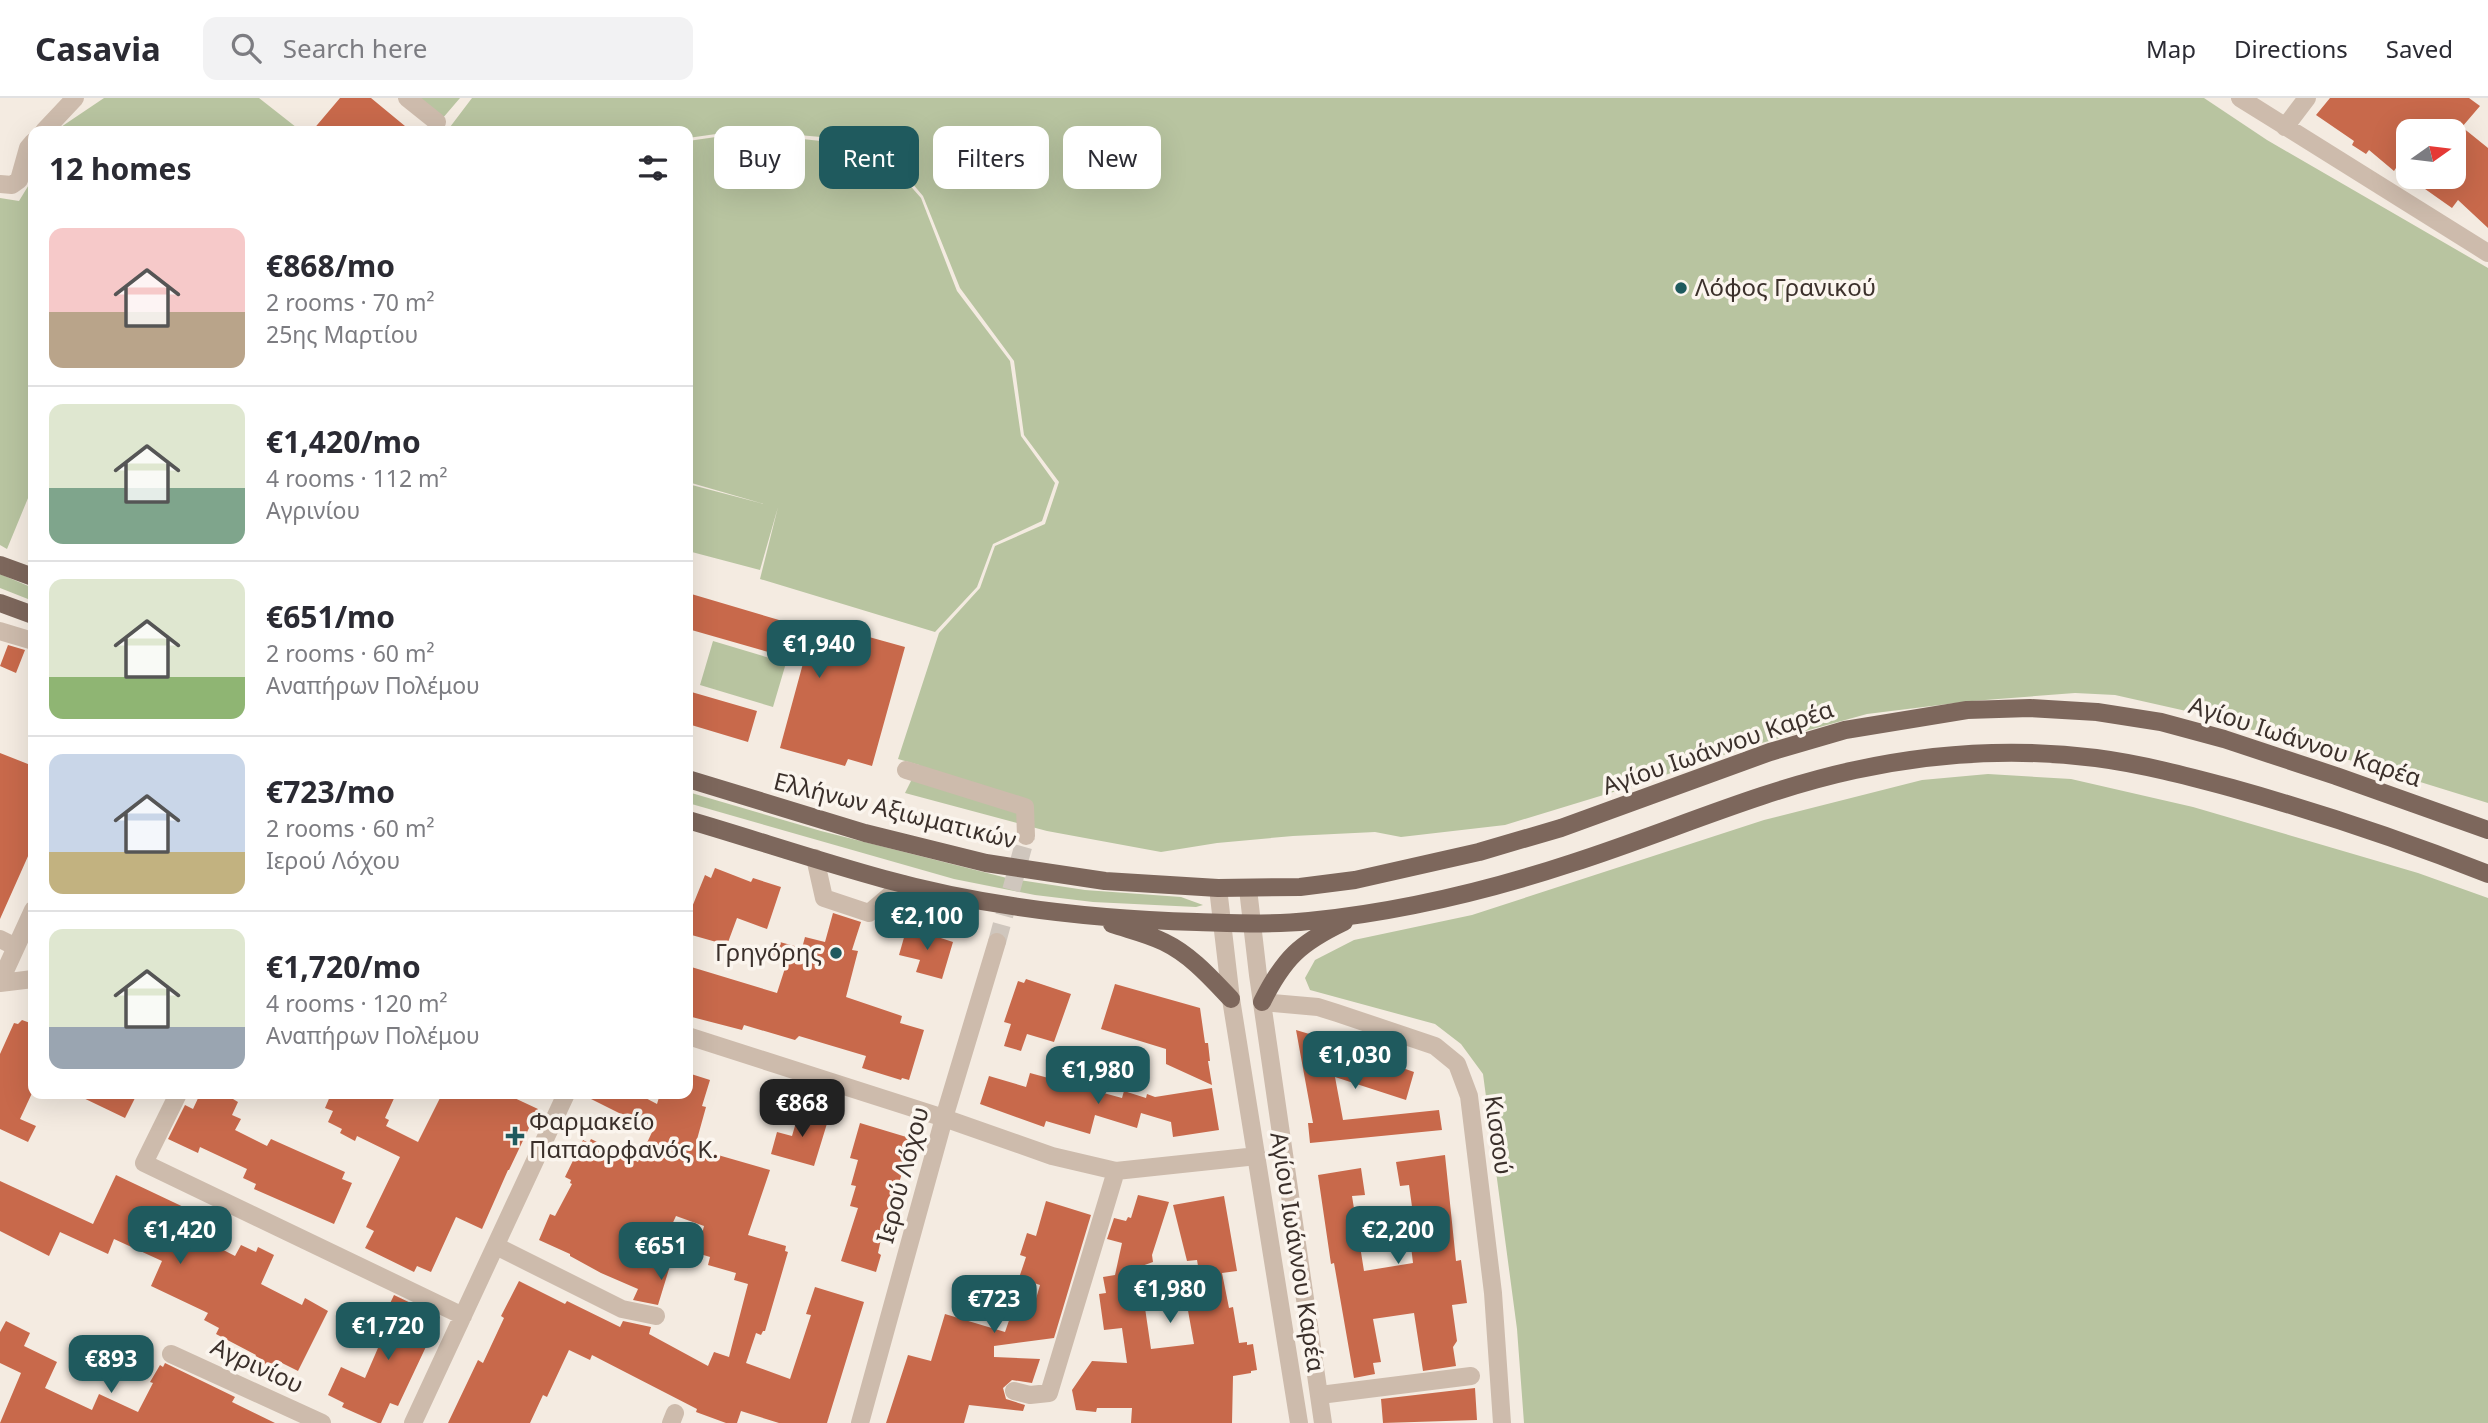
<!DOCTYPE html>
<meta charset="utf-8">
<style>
:root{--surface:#fff;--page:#f2f2f3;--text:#2b2b33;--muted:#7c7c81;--line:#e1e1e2;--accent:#1f5a5e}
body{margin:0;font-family:"Noto Sans",sans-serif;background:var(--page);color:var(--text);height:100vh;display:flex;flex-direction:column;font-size:26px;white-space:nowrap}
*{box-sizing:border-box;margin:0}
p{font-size:23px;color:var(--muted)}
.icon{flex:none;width:38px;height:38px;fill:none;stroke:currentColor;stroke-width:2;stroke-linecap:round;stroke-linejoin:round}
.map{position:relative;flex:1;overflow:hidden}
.drawer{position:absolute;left:28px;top:28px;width:665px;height:973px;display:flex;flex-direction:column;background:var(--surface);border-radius:14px;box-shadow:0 7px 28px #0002}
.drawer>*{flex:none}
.banner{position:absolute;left:714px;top:28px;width:665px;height:63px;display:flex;gap:14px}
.needle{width:46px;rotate:76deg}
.controls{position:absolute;left:2396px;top:21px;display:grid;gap:14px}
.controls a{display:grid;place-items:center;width:70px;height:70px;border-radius:14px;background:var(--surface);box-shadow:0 7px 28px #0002;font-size:35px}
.price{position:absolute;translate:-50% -60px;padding:0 16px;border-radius:14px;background:var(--accent);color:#fff;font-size:23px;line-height:46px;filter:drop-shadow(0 2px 4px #0008)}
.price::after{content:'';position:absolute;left:50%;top:42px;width:21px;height:16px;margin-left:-10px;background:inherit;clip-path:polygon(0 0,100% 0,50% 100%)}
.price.selected{background:#222;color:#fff}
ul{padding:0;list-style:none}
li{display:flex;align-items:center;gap:21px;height:175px;padding:0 21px}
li+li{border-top:2px solid var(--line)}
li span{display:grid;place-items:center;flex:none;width:196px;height:140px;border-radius:14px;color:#555}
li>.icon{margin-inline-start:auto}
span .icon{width:84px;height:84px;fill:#fffc;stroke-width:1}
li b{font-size:30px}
h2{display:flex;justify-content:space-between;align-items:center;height:84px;padding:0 21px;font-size:30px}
.chip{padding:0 24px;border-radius:14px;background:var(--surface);box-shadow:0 7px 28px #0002;font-size:24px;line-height:63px}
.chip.selected{background:var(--accent);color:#fff}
header{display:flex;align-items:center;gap:42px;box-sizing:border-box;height:98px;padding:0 35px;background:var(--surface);border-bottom:2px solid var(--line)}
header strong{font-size:33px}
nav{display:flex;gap:38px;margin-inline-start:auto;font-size:24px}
.search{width:490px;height:63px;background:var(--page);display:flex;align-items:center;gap:18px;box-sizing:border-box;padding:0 24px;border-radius:14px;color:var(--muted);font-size:26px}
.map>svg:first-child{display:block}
.green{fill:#b8c4a0}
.building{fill:#c8694b}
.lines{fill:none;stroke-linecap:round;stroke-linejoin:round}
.minor-tunnel{stroke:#cfc6bd;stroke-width:18;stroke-dasharray:18 9;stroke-linecap:butt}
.minor{stroke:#cdbbac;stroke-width:18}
.major{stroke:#7d675c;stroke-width:18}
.poi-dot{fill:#1f5a5e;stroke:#fbf5ee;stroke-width:2.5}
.labels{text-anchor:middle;stroke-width:7;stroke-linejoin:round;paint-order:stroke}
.poi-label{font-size:24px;fill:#3b302b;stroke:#fbf5ee;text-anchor:start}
.street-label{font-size:24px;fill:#3b302b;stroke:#fbf5ee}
</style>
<header>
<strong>Casavia</strong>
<div class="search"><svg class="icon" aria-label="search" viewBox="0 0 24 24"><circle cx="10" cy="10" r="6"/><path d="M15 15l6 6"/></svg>Search here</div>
<nav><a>Map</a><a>Directions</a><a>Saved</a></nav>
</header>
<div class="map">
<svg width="2488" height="1325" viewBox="0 0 2488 1325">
<rect width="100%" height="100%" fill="#f4ebe1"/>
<path class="green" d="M104,0h155l42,33h-246z
M417,0h43l-18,21z
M472,0h1732l63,42 221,128v535l-284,-88 -89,-20 -40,-2 -103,8 -105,13 -120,33 -114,39 -128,39 -104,12 -26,-5 -82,4 -76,7 -56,9 -114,-21 -142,-38 14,-28 -21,-6 41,-126 41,-45 15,-42 50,-22 14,-42 -35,-47 -10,-74 -54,-73 -37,-92 -23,-27 -27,4 -21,-8 -31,-28 -77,-7 -56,8v-7h-241z
M744,35l77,8 29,27 24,8 25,-3 22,25 36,93 53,70 11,75 34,47 -13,38 -49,23 -16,43 -42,45 -175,-53 18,-72 -18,63 -72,-19v-67l76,20 -76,-22v-341z
M33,80v308l-26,63 -7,-4v-347l19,3z
M0,476l33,14v13l-33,-13z
M713,543l73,22 -13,44 -73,-22z
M1988,676l83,5 122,28 225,66 70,25v525h-964l-7,-94 -34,-255 -22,-30 -26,-20 -125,-34 -5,-12 10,-18 39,-20 118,-25 292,-95 158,-40z
M688,694l133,39 186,47 78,12 96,7 22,8 -7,2 -103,-5 -58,-7 -81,-16 -266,-76z"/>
<path class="building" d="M340,0h31l40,33h-99z
M2330,0h139l11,8 -18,21 26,21v80l-30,-28 -6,8 -44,-31h46v-46h-46v46l-12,-9 -2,3 -25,-21 -3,4 -14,-9 2,-4 -38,-26z
M688,495l125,37 2,-8 90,25 -33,119 -24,-7 -3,7 -65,-18 28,-103 -29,-9 -7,17 -84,-24z
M8,547l17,5 -9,23 -16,-7z
M688,593l69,20 -9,31 -60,-18z
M0,655l33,13v79l-33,74z
M715,770l36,14 2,-4 28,9 -14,42 -30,-11 -10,27 -39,-11v-17l17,-42 6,3z
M833,815l28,9 -9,28 6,1 -12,46 56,19 -2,7 24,7 -15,50 -7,-2 -1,2 -39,-12 4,-12 -67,-20 -4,4 -51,-15 -2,5 -54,-14v-50l89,27 10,-31 -15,-4 4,-17 26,7 3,-11 20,5z
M907,829l46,15 -11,37 -26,-7 4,-12 -21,-5z
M1026,881l45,15 -17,48 -27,-8 -6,17 -17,-5 7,-22 -7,-2 14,-41 6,2z
M1115,886l85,24 5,35h3l2,18h-2l4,24 -46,-21v-15l-65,-20z
M22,922l11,4v67l-13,28 16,7 -8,16 -28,-13v-75l14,-31 4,1z
M1296,932l100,30 -2,5 20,7 -8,28 -71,-23 8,43 96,-10 3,20 -132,13 -2,-20h5z
M688,975l22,7 -8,26 4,1 -10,36 10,4 -2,4 66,19 -22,65 38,11 -1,5 3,1 -23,79h-2l-2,4 -5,-2 -10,30 44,16 21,-64 -5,-1 9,-27 49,15 -37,121h-48l-38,-12 -4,12h-11l-30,-11 1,-3 -105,-54 -2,5 -21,-10 -22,47 -4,-2 -13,28h-82l30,-63 5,3 21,-45 -3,-2 18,-35 46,23 2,-3 53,26 3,-6 28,6 -2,7 59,32 6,-14 15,5 19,-73 -14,-4 2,-7 -28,-8 2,-8 -13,-4 7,-27 -28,-10 -17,36 14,4 -15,49 -25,-5 5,-11 -37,-16 -31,-17v-2l-31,-14 11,-26 5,2 17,-32 -2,-1 1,-3 -6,-3 18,-37 6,3 2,-4 47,23 15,-32 -72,-36h57l19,10 3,-10h28z
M1030,975l92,25 2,-7 22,7 1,-4 8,3 57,-9 7,42 -46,7 -2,-15 -30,-9 -4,15 -42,-13 -5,19 -44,-13 -2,6 -64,-23 9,-28 37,11z
M75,996h62l-12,24z
M200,996h36l-3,5 5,3 -6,13 9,4 -6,11 32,16 4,-7 74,33 -3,7 10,4 -18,41 -80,-35 2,-5 -13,-6 4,-9 -47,-22 -2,6 -30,-14 17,-34 8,4z
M331,996h65l-11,24 4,2 -3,6 32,16 24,-48h64l32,15 -29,61h-1l-26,59 -26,-12 -25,55 -14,-6 -3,6 -49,-24 9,-17 -8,-4 34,-70 -43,-21 -2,5 -15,-8 2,-4 -14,-7 5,-11 -8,-3z
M800,1011l29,8 -15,49 -43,-12 6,-22 15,4z
M860,1025l53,16 -32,100 -3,14 3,2 -5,17 -35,-11 17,-53 -8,-2 6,-20 -5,-1 7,-25 -8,-2z
M1445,1057l11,106 5,-1 6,43 -15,2 5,36 -4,6 3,19 -33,5 -9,-58 -41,6 8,43 -8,1 2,11 -21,4 -20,-115 -3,1 -13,-89 43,-7 4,27 -13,1 12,75 49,-8 -5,-42h6l-5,-36 -9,1 -4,-24z
M116,1077l95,45 -9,19 33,17 6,-11 15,7 2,-5 16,8 -13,29 41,21 3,-7 23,13 -30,60 -20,-10 -7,13 -19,-10 4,-9 -40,-21 3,-6 -15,-8 4,-7 -57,-27 11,-25 -48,-22 -6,15 -48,-22 -11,24 -49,-25v-50l93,43z
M1138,1097l31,7 -17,53 1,7 -14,5 12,82 43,-5 -7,-39 17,-3 -7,-42 -10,1 -14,-56 51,-9 13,75 -15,2 7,35 4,-1 6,36 8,-1v3l6,-1 4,26 -6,1v2l-18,3 -1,47h-101l1,-15h-35l-1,4 -20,-2 -4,-20 20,-29 35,2 -5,-35 -18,2 -5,-36 7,-1 -3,-16 12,-2 7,-32 -15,-4 7,-21 12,3 2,-4 3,1z
M1046,1103l45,14 -37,123 -60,8v11l46,2 -8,24 -20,-3 -9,8 3,11 19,6 -2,6 -54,-6 -5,18h-78l22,-68 23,6 14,-47 60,18 8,-23 18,7 9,-31 -21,-7 7,-21 -6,-2 7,-22 9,3z
M394,1197l46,22 -42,89 -8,-3 -9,20h-3l-36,-16 2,-4 -16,-8 13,-28 24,11 16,-37 -7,-4z
M6,1223l24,12 -6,13 33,16 -12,26 47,22 7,-16 39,18 15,-29 -3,-1 10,-17 3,2 2,-4 70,34 -3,5 43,21h-275l21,-50 -21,-10v-31z
M1475,1290l2,32 -94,3 -2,-24z"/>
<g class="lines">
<path class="minor-tunnel" d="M997,844l29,-106"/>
<path class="minor" d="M407,0l30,24
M2240,0l248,155
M2285,29l22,-29
M44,33l31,-33
M0,86l12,1 7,-5 9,-32 5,-6
M0,533l33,10
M906,672l119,37 1,29
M815,760l9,40 45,15 34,-29
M1218,790l13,111 68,424
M1248,791l10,86 65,448
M0,841l16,8
M0,884l33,-72
M0,885l33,-4
M1262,904l56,5 19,6 98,33 22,18 12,32 24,197 9,130
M688,938l256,82 108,38 64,15 141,-15
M178,996l-34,69 319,153
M496,1148l126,63 34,7
M171,1256l151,69
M1014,1293l16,4 19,-2 67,-222
M1320,1297l151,-19
M413,1325l153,-329
M671,1325l4,-10
M860,1325l84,-305 53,-176"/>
<path class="major" d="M0,467l33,12
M0,505l33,12
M688,681l177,54 121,30 119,18 113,7 82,-1 55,-7 124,-28 82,-24 209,-76 75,-22 122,-20 63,-2 67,4 64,10 63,17 112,37 152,54
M688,722c65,19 130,41 196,59 101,28 208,40 313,43 37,1 75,3 112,-1 89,-9 178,-30 263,-58 94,-30 186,-72 283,-93 78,-17 161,-22 241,-12 46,6 91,18 136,30 86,24 173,53 256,86
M1112,826c18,6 36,10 52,18 27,13 47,36 67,57
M1262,904c22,-44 38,-59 82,-80"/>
</g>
<g class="poi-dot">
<circle cx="1681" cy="190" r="7"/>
<circle cx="836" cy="855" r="7"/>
<path d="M511.5 1027.5h7v7h7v7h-7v7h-7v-7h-7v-7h7z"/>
</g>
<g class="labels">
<g class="poi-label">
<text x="1695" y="198">Λόφος Γρανικού</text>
<text x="822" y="863" text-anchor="end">Γρηγόρης</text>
<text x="529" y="1032">Φαρμακείο<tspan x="529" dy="28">Παπαορφανός Κ.</tspan></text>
</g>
<g class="street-label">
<text transform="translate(2305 644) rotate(18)" y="8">Αγίου Ιωάννου Καρέα</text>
<text transform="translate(1718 650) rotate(-19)" y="8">Αγίου Ιωάννου Καρέα</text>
<text transform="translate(895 713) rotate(14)" y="8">Ελλήνων Αξιωματικών</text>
<text transform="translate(1498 1037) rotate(82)" y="8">Κισσού</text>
<text transform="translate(903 1077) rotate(-75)" y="8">Ιερού Λόχου</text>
<text transform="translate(1297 1154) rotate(81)" y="8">Αγίου Ιωάννου Καρέα</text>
<text transform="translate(257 1268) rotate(25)" y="8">Αγρινίου</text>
</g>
</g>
</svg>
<div class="controls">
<a><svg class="needle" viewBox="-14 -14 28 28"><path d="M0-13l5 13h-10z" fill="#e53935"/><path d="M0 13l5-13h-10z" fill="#7c7c81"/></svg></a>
</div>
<b class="price" style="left:819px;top:582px">€1,940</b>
<b class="price" style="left:927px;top:854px">€2,100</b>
<b class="price" style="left:1355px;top:993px">€1,030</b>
<b class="price" style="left:1098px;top:1008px">€1,980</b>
<b class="price selected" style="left:802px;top:1041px">€868</b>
<b class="price" style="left:180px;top:1168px">€1,420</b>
<b class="price" style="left:1398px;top:1168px">€2,200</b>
<b class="price" style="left:661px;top:1184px">€651</b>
<b class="price" style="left:1170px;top:1227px">€1,980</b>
<b class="price" style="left:994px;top:1237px">€723</b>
<b class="price" style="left:388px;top:1264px">€1,720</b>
<b class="price" style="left:111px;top:1297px">€893</b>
<div class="banner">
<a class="chip">Buy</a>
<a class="chip selected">Rent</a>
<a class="chip">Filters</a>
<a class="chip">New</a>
</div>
<section class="drawer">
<h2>12 homes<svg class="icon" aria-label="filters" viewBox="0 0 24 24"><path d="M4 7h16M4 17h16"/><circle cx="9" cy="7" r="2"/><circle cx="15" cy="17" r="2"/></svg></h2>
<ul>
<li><span style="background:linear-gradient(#f6c9c9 60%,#b9a48a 0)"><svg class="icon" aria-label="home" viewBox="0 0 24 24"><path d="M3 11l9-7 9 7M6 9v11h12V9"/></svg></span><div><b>€868/mo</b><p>2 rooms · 70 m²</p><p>25ης Μαρτίου</p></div></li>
<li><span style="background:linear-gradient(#dfe7d0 60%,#7fa58c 0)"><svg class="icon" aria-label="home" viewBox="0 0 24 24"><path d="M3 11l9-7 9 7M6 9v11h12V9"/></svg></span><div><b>€1,420/mo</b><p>4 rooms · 112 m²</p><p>Αγρινίου</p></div></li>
<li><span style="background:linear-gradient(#dfe7d0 70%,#8fb573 0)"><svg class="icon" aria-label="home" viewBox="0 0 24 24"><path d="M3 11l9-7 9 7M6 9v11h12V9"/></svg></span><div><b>€651/mo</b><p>2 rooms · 60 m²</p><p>Αναπήρων Πολέμου</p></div></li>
<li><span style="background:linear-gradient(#c9d6e8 70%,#c2b280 0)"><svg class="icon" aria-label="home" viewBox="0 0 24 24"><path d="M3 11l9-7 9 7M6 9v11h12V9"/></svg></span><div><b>€723/mo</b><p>2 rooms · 60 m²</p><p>Ιερού Λόχου</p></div></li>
<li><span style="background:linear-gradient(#dfe7d0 70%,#9aa5b1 0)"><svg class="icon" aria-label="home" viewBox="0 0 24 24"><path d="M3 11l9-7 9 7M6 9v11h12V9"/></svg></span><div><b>€1,720/mo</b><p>4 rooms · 120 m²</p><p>Αναπήρων Πολέμου</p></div></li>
</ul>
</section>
</div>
